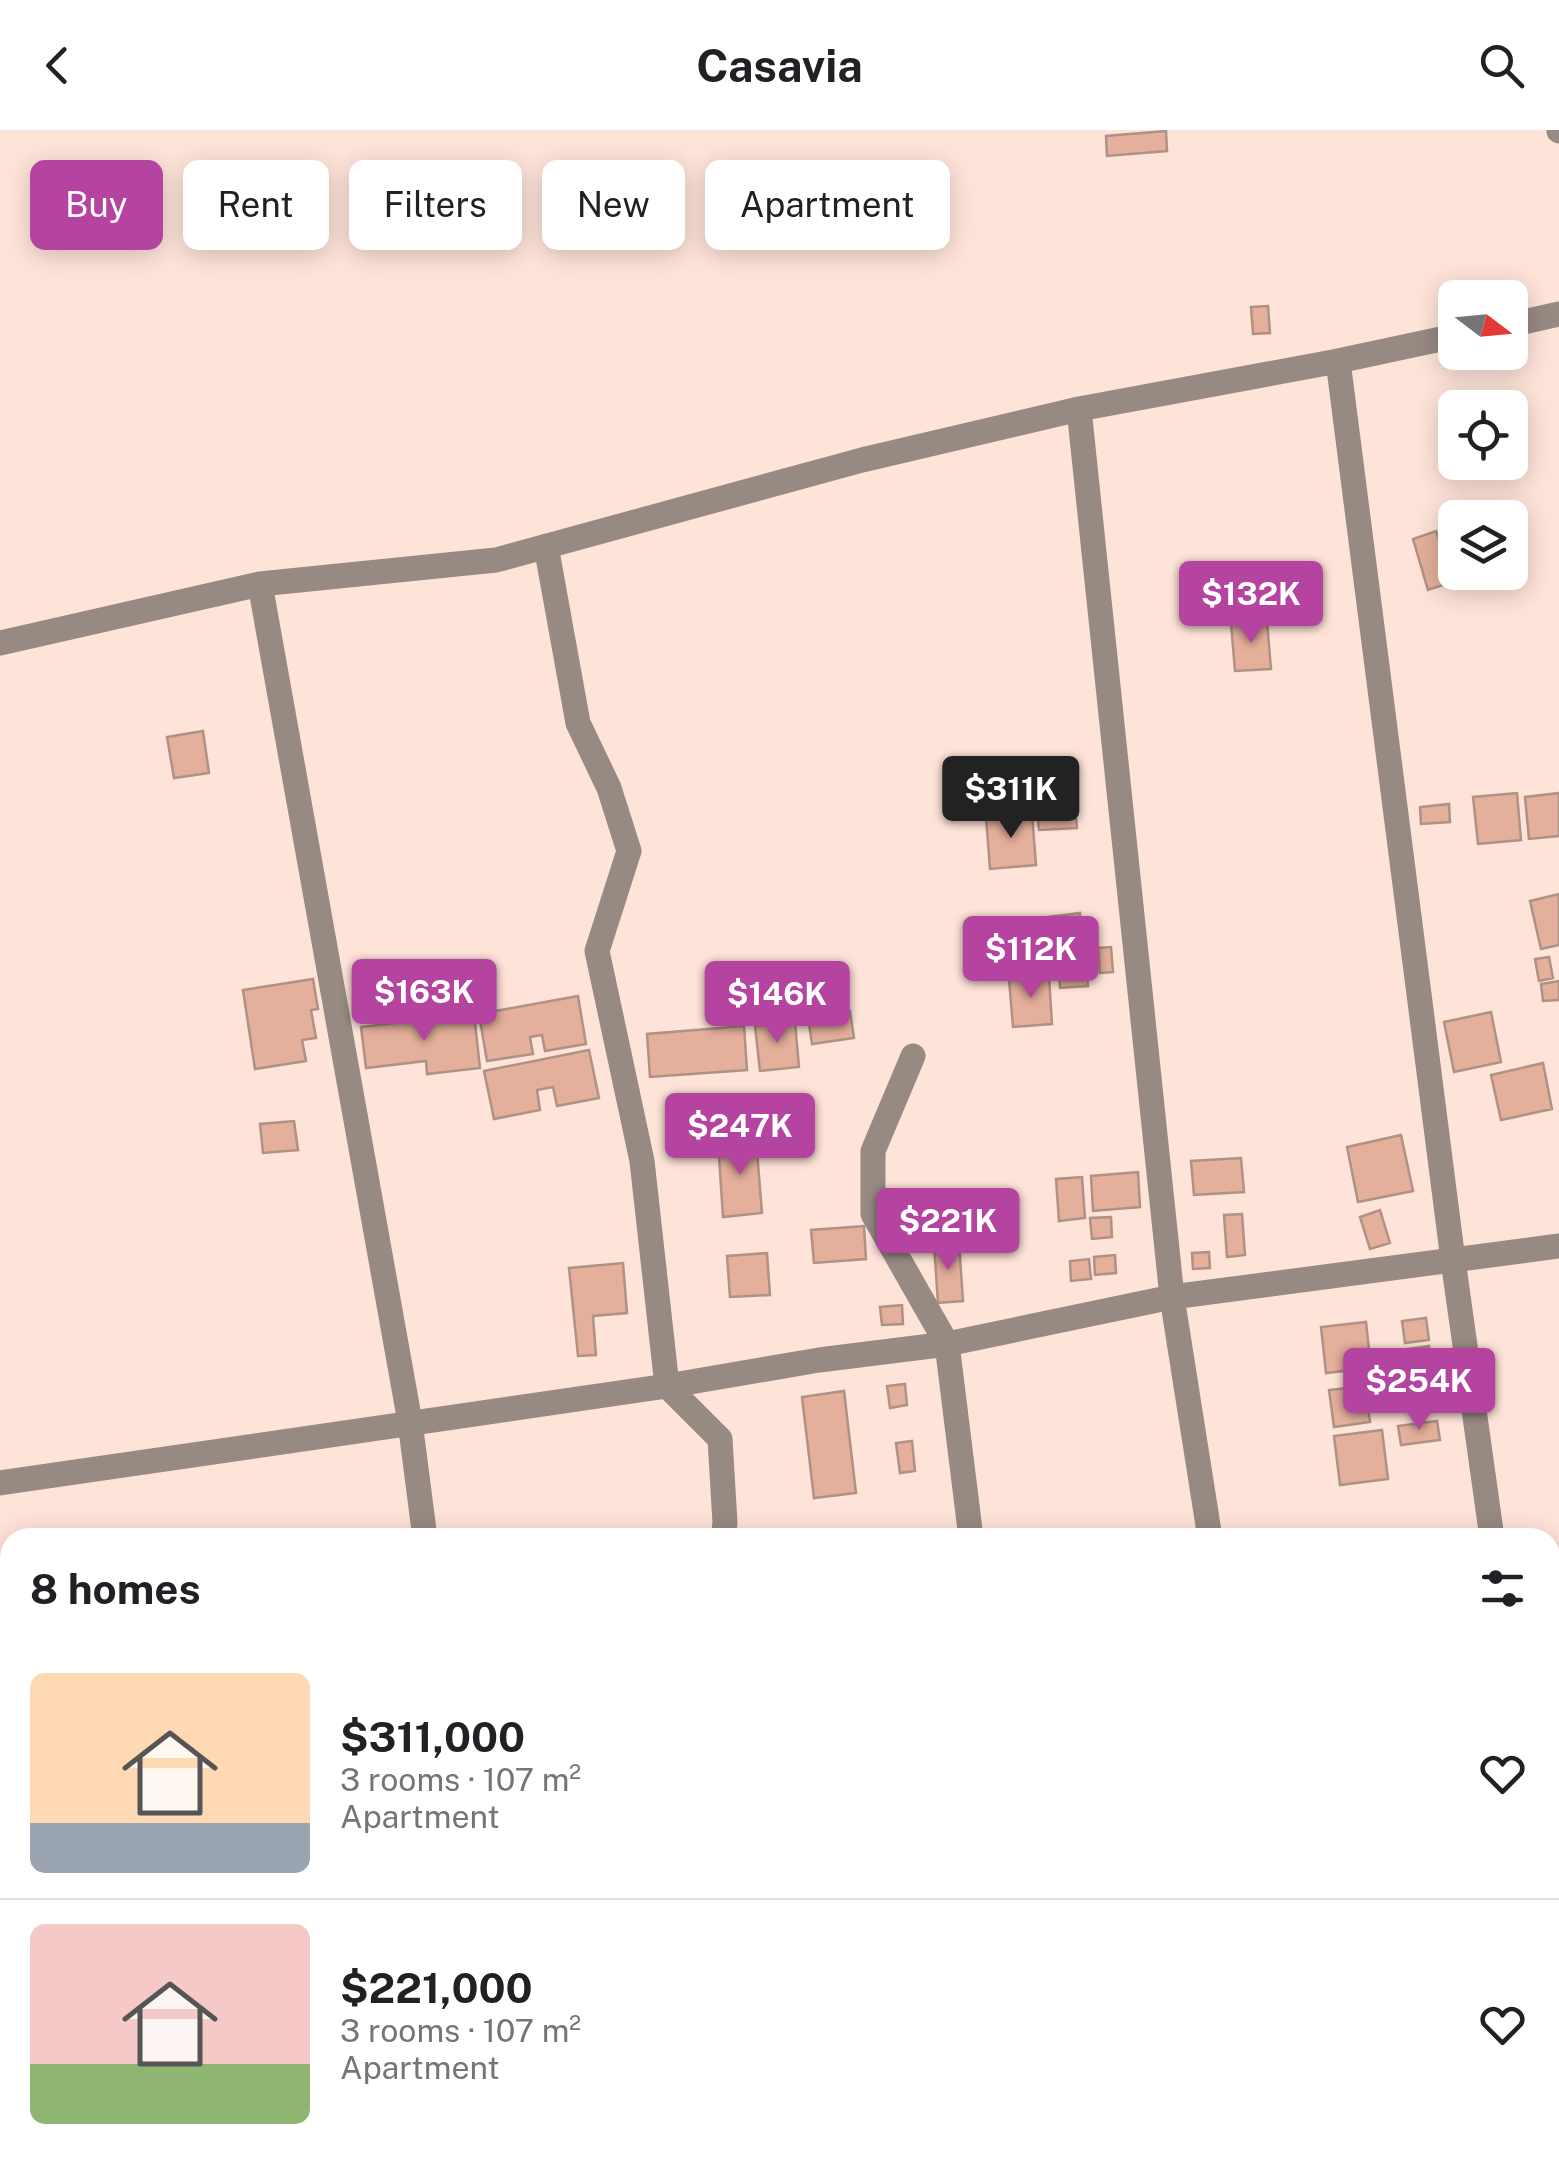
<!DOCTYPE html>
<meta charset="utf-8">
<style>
:root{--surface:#fff;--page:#f2f2f2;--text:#202124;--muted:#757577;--line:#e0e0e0;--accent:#b544a0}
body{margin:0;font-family:"Public Sans",sans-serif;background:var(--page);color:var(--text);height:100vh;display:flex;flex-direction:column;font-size:38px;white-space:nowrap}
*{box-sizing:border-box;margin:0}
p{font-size:32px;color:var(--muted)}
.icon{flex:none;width:55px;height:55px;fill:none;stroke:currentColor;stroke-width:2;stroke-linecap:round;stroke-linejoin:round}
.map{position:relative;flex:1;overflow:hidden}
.details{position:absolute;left:0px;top:1398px;width:1560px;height:642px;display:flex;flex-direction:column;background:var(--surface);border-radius:30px 30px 0 0;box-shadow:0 5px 25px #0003}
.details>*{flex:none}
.banner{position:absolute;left:30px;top:30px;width:1000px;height:90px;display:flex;gap:20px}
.needle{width:65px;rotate:106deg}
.buttons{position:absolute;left:1438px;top:150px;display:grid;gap:20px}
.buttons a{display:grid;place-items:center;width:90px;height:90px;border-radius:15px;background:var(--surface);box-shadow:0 5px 25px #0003;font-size:50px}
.price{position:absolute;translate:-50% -85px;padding:0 22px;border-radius:10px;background:var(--accent);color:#fff;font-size:32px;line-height:65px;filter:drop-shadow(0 2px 5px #0008)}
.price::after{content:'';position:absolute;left:50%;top:60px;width:30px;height:22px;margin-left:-15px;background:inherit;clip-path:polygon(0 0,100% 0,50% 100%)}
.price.active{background:#222;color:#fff}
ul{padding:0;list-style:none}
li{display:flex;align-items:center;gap:30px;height:250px;padding:0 30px}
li+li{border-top:2px solid var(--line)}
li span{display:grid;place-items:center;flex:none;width:280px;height:200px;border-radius:15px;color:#555}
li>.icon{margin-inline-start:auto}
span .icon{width:120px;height:120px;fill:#fffc;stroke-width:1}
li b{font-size:42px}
h2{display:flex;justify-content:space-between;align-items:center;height:120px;padding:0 30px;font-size:42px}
.tag{padding:0 35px;border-radius:15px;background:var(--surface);box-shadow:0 5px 25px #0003;font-size:35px;line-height:90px}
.tag.active{background:var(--accent);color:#fff}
header{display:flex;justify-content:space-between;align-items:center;height:130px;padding:0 30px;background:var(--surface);font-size:45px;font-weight:700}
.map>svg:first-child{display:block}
.building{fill:#e4af9b;stroke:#b09185;stroke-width:2.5}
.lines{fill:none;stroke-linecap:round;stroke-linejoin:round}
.minor{stroke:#978a83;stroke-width:25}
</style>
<header><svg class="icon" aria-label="back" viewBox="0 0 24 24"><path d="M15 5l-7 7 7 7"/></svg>Casavia<svg class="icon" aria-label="search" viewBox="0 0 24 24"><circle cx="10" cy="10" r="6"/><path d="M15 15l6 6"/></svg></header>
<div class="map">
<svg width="1559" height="2039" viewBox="0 0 1559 2039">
<rect width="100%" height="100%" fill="#fee3d9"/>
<path class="building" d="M1166,1l1,20 -60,5 -1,-20z
M1268,176l2,27 -17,1 -2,-27z
M1436,401l17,51 -25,8 -15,-51z
M1267,491l4,48 -36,2 -4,-48z
M203,601l6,42 -35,5 -7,-41z
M1517,663l4,47 -43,4 -5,-47z
M1559,663v43l-30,3 -4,-42z
M1449,674l1,18 -29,2 -1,-17z
M1075,676l2,22 -38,2 -2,-21z
M1032,683l4,52 -46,4 -4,-52z
M1559,764v51l-18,4 -11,-48z
M1080,783l1,21 -32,2 2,32 -47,4 -3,-49z
M1111,817l2,25 -13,1 -2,-25z
M1549,827l4,21 -14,3 -4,-22z
M1086,836l2,20 -28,2 -1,-20z
M1049,846l3,48 -39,3 -4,-48z
M313,849l5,30 -7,1 5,28 -14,2 4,21 -51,8 -12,-79z
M1559,851v19l-16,1 -2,-17z
M578,866l8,48 -41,7 -3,-16 -12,2 3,17 -46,7 -8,-47z
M850,881l4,27 -42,6 -4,-27z
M1491,882l10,50 -47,10 -10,-50z
M474,884l6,54 -53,6 -1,-13 -60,7 -5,-41z
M795,892l4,45 -39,4 -5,-45z
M744,896l3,44 -97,7 -3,-43z
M589,920l10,48 -42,8 -4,-19 -16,3 3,20 -46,9 -10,-48z
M1543,933l9,46 -51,11 -10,-45z
M294,991l4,29 -35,3 -3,-29z
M1401,1005l12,56 -55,11 -11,-55z
M756,1009l6,74 -39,4 -5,-76z
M1241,1028l3,34 -50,3 -3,-34z
M1138,1042l2,35 -47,4 -2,-35z
M1082,1047l3,41 -26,3 -3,-42z
M1380,1080l10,33 -20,6 -10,-32z
M1242,1084l3,41 -18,2 -3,-42z
M1111,1087l1,20 -20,2 -2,-21z
M864,1096l2,33 -52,4 -3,-33z
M959,1113l4,58 -25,2 -4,-58z
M1209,1122l1,16 -17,1 -1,-16z
M767,1123l3,42 -40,2 -3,-41z
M1115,1125l1,18 -21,2 -1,-18z
M1089,1129l2,20 -20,2 -1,-20z
M623,1133l4,50 -34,3 3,39 -18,1 -9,-88z
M902,1175l1,19 -21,1 -2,-18z
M1426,1188l3,22 -24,3 -3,-22z
M1366,1192l5,46 -45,5 -5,-46z
M1429,1216l3,24 -21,3 -3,-24z
M905,1254l2,21 -17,3 -3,-22z
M1365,1256l5,36 -36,5 -5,-37z
M844,1261l12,102 -42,5 -12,-101z
M1437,1291l3,19 -39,5 -3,-19z
M1382,1300l6,49 -48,6 -6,-49z
M912,1311l3,30 -15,2 -4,-30z
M9,1494l1,48 -10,1v-48z
M10,1598v49l-10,1v-48z
M10,1656v45l-10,1v-45z
M836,2030h61l1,9h-61z
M1459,2030h40l1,9h-40z"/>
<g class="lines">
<path class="minor" d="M1559,0v1
M1510,195l49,-11
M1338,231l115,899 39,278
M1079,279l93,888 38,241
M546,416l32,177 31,65 20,63 -32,100 45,210 25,225 53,53 5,84 -2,15
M260,454l150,838 15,116
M0,513l260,-59 236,-24 366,-100 217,-51 259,-48 117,-25
M913,926l-40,95v63l74,130 24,194
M0,1353l667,-97 152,-26 128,-16 225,-47 387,-51
M1550,1708l9,-1
M1550,1820l9,67
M0,1946l10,-2
M241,2030l2,9
M507,2030l1,9
M799,2030l1,9
M1049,2030l1,9
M1306,2030l2,9"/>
</g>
</svg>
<div class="buttons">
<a><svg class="needle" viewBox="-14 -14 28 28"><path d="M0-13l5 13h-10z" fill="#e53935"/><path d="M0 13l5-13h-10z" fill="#757577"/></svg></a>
<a><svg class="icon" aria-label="locate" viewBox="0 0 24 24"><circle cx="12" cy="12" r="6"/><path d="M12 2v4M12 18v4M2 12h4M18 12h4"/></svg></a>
<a><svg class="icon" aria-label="layers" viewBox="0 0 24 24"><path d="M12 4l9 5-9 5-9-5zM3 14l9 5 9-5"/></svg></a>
</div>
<b class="price" style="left:1251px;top:516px">$132K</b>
<b class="price active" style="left:1011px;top:711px">$311K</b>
<b class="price" style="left:1031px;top:871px">$112K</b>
<b class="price" style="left:424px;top:914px">$163K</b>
<b class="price" style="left:777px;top:916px">$146K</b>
<b class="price" style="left:740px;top:1048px">$247K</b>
<b class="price" style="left:948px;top:1143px">$221K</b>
<b class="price" style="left:1419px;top:1303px">$254K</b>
<div class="banner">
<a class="tag active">Buy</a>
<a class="tag">Rent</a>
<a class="tag">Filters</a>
<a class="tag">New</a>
<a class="tag">Apartment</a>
</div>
<section class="details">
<h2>8 homes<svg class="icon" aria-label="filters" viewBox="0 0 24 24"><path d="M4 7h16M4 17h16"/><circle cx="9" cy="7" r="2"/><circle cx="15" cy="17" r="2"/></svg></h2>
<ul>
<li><span style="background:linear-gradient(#ffd9b3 75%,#9aa5b1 0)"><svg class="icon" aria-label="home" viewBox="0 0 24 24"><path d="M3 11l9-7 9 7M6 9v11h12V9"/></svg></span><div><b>$311,000</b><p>3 rooms · 107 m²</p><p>Apartment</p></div><svg class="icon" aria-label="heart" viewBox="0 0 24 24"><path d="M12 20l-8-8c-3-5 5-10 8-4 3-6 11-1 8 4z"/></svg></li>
<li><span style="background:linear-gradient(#f6c9c9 70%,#8fb573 0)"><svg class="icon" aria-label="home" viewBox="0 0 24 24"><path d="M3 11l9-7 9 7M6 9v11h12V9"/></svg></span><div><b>$221,000</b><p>3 rooms · 107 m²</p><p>Apartment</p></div><svg class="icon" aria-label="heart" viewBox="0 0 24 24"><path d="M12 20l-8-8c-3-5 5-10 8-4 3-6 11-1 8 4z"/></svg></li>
</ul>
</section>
</div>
